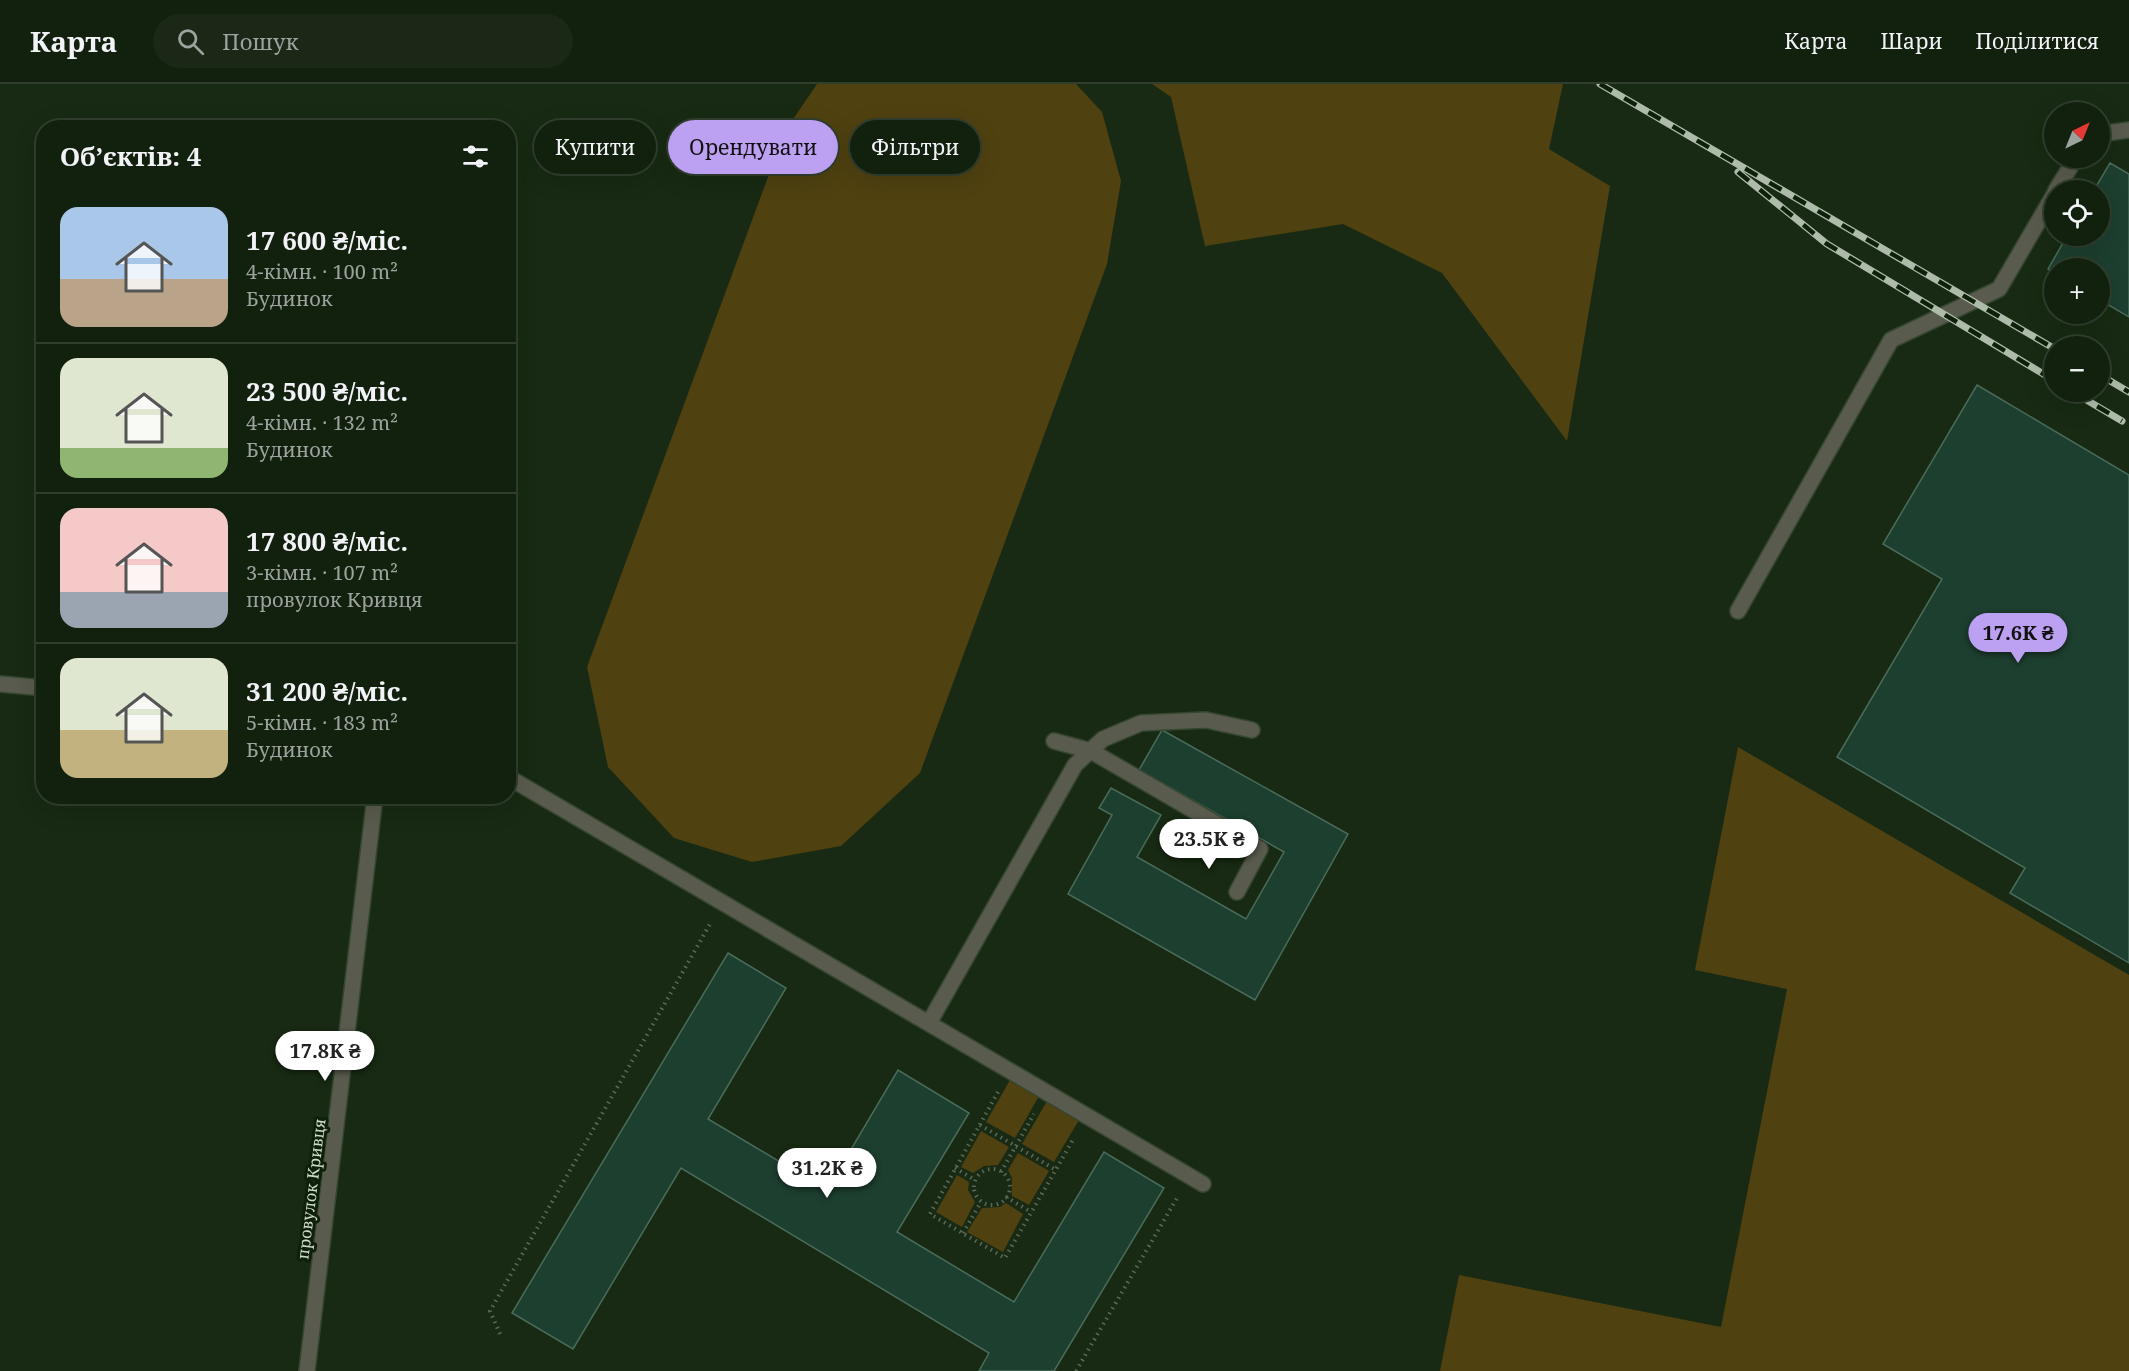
<!DOCTYPE html>
<html lang="uk">
<meta charset="utf-8">
<style>
:root{--surface:#12200e;--page:#1b2817;--text:#f1f3f6;--muted:#9ca39e;--line:#313e2e;--accent:#bca0f2}
body{margin:0;font-family:"Noto Serif",serif;background:var(--page);color:var(--text);height:100vh;display:flex;flex-direction:column;font-size:22px;white-space:nowrap}
*{box-sizing:border-box;margin:0}
p{font-size:20px;color:var(--muted)}
.icon{flex:none;width:33px;height:33px;fill:none;stroke:currentColor;stroke-width:2;stroke-linecap:round;stroke-linejoin:round}
.map{position:relative;flex:1;overflow:hidden}
.side{position:absolute;left:36px;top:36px;width:480px;height:684px;display:flex;flex-direction:column;background:var(--surface);border-radius:24px;box-shadow:0 6px 24px #0002,0 0 0 2px var(--line)}
.side>*{flex:none}
.guide{position:absolute;left:534px;top:36px;width:570px;height:54px;display:flex;gap:12px}
.needle{width:39px;rotate:43deg}
.tools{position:absolute;left:2044px;top:18px;display:grid;gap:12px}
.tools a{display:grid;place-items:center;width:66px;height:66px;border-radius:50%;background:var(--surface);box-shadow:0 6px 24px #0002,0 0 0 2px var(--line);font-size:30px}
.price{position:absolute;translate:-50% -51px;padding:0 14px;border-radius:21px;background:#fff;color:#222;font-size:20px;line-height:39px;filter:drop-shadow(0 2px 3px #0008)}
.price::after{content:'';position:absolute;left:50%;top:36px;width:18px;height:14px;margin-left:-9px;background:inherit;clip-path:polygon(0 0,100% 0,50% 100%)}
.price.on{background:var(--accent);color:#111}
ul{padding:0;list-style:none}
li{display:flex;align-items:center;gap:18px;height:150px;padding:0 24px}
li+li{border-top:2px solid var(--line)}
li span{display:grid;place-items:center;flex:none;width:168px;height:120px;border-radius:18px;color:#555}
li>.icon{margin-inline-start:auto}
span .icon{width:72px;height:72px;fill:#fffc;stroke-width:1}
li b{font-size:26px}
h2{display:flex;justify-content:space-between;align-items:center;height:72px;padding:0 24px;font-size:26px}
.tag{padding:0 21px;border-radius:27px;background:var(--surface);box-shadow:0 6px 24px #0002,0 0 0 2px var(--line);font-size:21px;line-height:54px}
.tag.on{background:var(--accent);color:#111}
header{display:flex;align-items:center;gap:36px;box-sizing:border-box;height:84px;padding:0 30px;background:var(--surface);border-bottom:2px solid var(--line)}
header strong{font-size:28px}
nav{display:flex;gap:33px;margin-inline-start:auto;font-size:21px}
.search{width:420px;height:54px;background:var(--page);display:flex;align-items:center;gap:15px;box-sizing:border-box;padding:0 21px;border-radius:33px;color:var(--muted);font-size:22px}
.map>svg:first-child{display:block}
.green{fill:#4f4110}
.building{fill:#1d3f2f;stroke:#4a6c5b;stroke-width:1.5}
.lines{fill:none;stroke-linecap:round;stroke-linejoin:round}
.lane-casing{stroke:#354631;stroke-width:18}
.street-casing{stroke:#354631;stroke-width:18}
.path{stroke:#5b6a56;stroke-width:4;stroke-dasharray:1.5 4.5;stroke-linecap:butt}
.lane{stroke:#595b4e;stroke-width:15}
.street{stroke:#595b4e;stroke-width:15}
.rail-casing{stroke:#aebbab;stroke-width:7}
.rail{stroke:#0e2009;stroke-width:4.5;stroke-dasharray:14;stroke-linecap:butt}
.labels{text-anchor:middle;stroke-width:6;stroke-linejoin:round;paint-order:stroke}
.street-label{font-size:16px;fill:#d0dccd;stroke:#0e2009}
</style>
<header>
<strong>Карта</strong>
<div class="search"><svg class="icon" aria-label="search" viewBox="0 0 24 24"><circle cx="10" cy="10" r="6"/><path d="M15 15l6 6"/></svg>Пошук</div>
<nav><a>Карта</a><a>Шари</a><a>Поділитися</a></nav>
</header>
<div class="map">
<svg width="2129" height="1287" viewBox="0 0 2129 1287">
<rect width="100%" height="100%" fill="#182a13"/>
<path class="green" d="M817,0h259l26,28 19,69 -14,83 -187,509 -79,73 -89,16 -78,-24 -66,-71 -21,-100 198,-536z
M1152,0h411l-14,65 61,37 -43,255 -125,-168 -99,-49 -138,22 -34,-149z
M1738,663l391,228v396h-689l19,-96 262,52 66,-338 -92,-19z
M1010,996l29,16 -24,42 -29,-16z
M1047,1017l32,19 -25,42 -32,-18z
M981,1047l28,16 -11,18 -14,1 -11,7 -12,-6z
M1018,1069l31,18 -20,34 -17,-9v-18l-4,-8z
M957,1091l12,7 -1,8 7,12 -13,25 -26,-15z
M1006,1119l17,11 -20,38 -36,-20 15,-24 18,-1z"/>
<path class="building" d="M2110,79l19,11v143l-29,-17v-32h-45v5l-7,-4 19,-33h33v-46h-6z
M1977,301l152,90v488l-119,-70 15,-25 -188,-111 105,-178 -59,-35z
M1162,646l186,104 -93,166 -187,-106 44,-79 -13,-7 12,-20 50,27 -24,42 109,62 38,-67 -145,-82z
M728,869l58,35 -78,131 119,71 71,-120 71,43 -72,119 117,70 90,-150 60,36 -110,183h-75l10,-18 -308,-185 -108,181 -61,-36z"/>
<g class="lines">
<g class="lane-casing">
<path id="lane" d="M2100,50l29,-4
M2056,106l20,-32
M1738,527l153,-271 108,-51 56,-96
M1054,657l37,10 169,98 -23,43
M508,693l695,407
M929,939l146,-258 28,-26 38,-16 65,-3 46,10"/>
</g>
<g class="street-casing">
<path id="street" d="M0,600l44,4
M307,1287l68,-575"/>
</g>
<path class="path" d="M998,1008l-68,122 75,44 69,-120
M980,1041l76,45
M955,1084l20,12
M974 1103a18 18 0 1 1 36 0a18 18 0 1 1-36 0Z
M1001,1088l33,-58
M1006,1113l25,15
M963,1149l18,-31
M500,1250l-10,-23 220,-387
M1076,1287l101,-173"/>
<use href="#lane" class="lane"/>
<use href="#street" class="street"/>
<g class="rail-casing">
<path id="rail" d="M1600,0l455,265
M1738,88l89,72 228,137
M2100,291l29,17
M2073,308l49,29"/>
</g>
<use href="#rail" class="rail"/>
</g>
<g class="labels">
<g class="street-label">
<text transform="translate(311 1105) rotate(-83)" y="6">провулок Кривця</text>
</g>
</g>
</svg>
<div class="tools">
<a><svg class="needle" viewBox="-14 -14 28 28"><path d="M0-13l5 13h-10z" fill="#e53935"/><path d="M0 13l5-13h-10z" fill="#9ca39e"/></svg></a>
<a><svg class="icon" aria-label="locate" viewBox="0 0 24 24"><circle cx="12" cy="12" r="6"/><path d="M12 2v4M12 18v4M2 12h4M18 12h4"/></svg></a>
<a>+</a>
<a>−</a>
</div>
<b class="price on" style="left:2018px;top:580px">17.6K ₴</b>
<b class="price" style="left:1209px;top:786px">23.5K ₴</b>
<b class="price" style="left:325px;top:998px">17.8K ₴</b>
<b class="price" style="left:827px;top:1115px">31.2K ₴</b>
<div class="guide">
<a class="tag">Купити</a>
<a class="tag on">Орендувати</a>
<a class="tag">Фільтри</a>
</div>
<section class="side">
<h2>Об’єктів: 4<svg class="icon" aria-label="filters" viewBox="0 0 24 24"><path d="M4 7h16M4 17h16"/><circle cx="9" cy="7" r="2"/><circle cx="15" cy="17" r="2"/></svg></h2>
<ul>
<li><span style="background:linear-gradient(#a9c7e8 60%,#b9a48a 0)"><svg class="icon" aria-label="home" viewBox="0 0 24 24"><path d="M3 11l9-7 9 7M6 9v11h12V9"/></svg></span><div><b>17 600 ₴/міс.</b><p>4-кімн. · 100 m²</p><p>Будинок</p></div></li>
<li><span style="background:linear-gradient(#dfe7d0 75%,#8fb573 0)"><svg class="icon" aria-label="home" viewBox="0 0 24 24"><path d="M3 11l9-7 9 7M6 9v11h12V9"/></svg></span><div><b>23 500 ₴/міс.</b><p>4-кімн. · 132 m²</p><p>Будинок</p></div></li>
<li><span style="background:linear-gradient(#f6c9c9 70%,#9aa5b1 0)"><svg class="icon" aria-label="home" viewBox="0 0 24 24"><path d="M3 11l9-7 9 7M6 9v11h12V9"/></svg></span><div><b>17 800 ₴/міс.</b><p>3-кімн. · 107 m²</p><p>провулок Кривця</p></div></li>
<li><span style="background:linear-gradient(#dfe7d0 60%,#c2b280 0)"><svg class="icon" aria-label="home" viewBox="0 0 24 24"><path d="M3 11l9-7 9 7M6 9v11h12V9"/></svg></span><div><b>31 200 ₴/міс.</b><p>5-кімн. · 183 m²</p><p>Будинок</p></div></li>
</ul>
</section>
</div>
